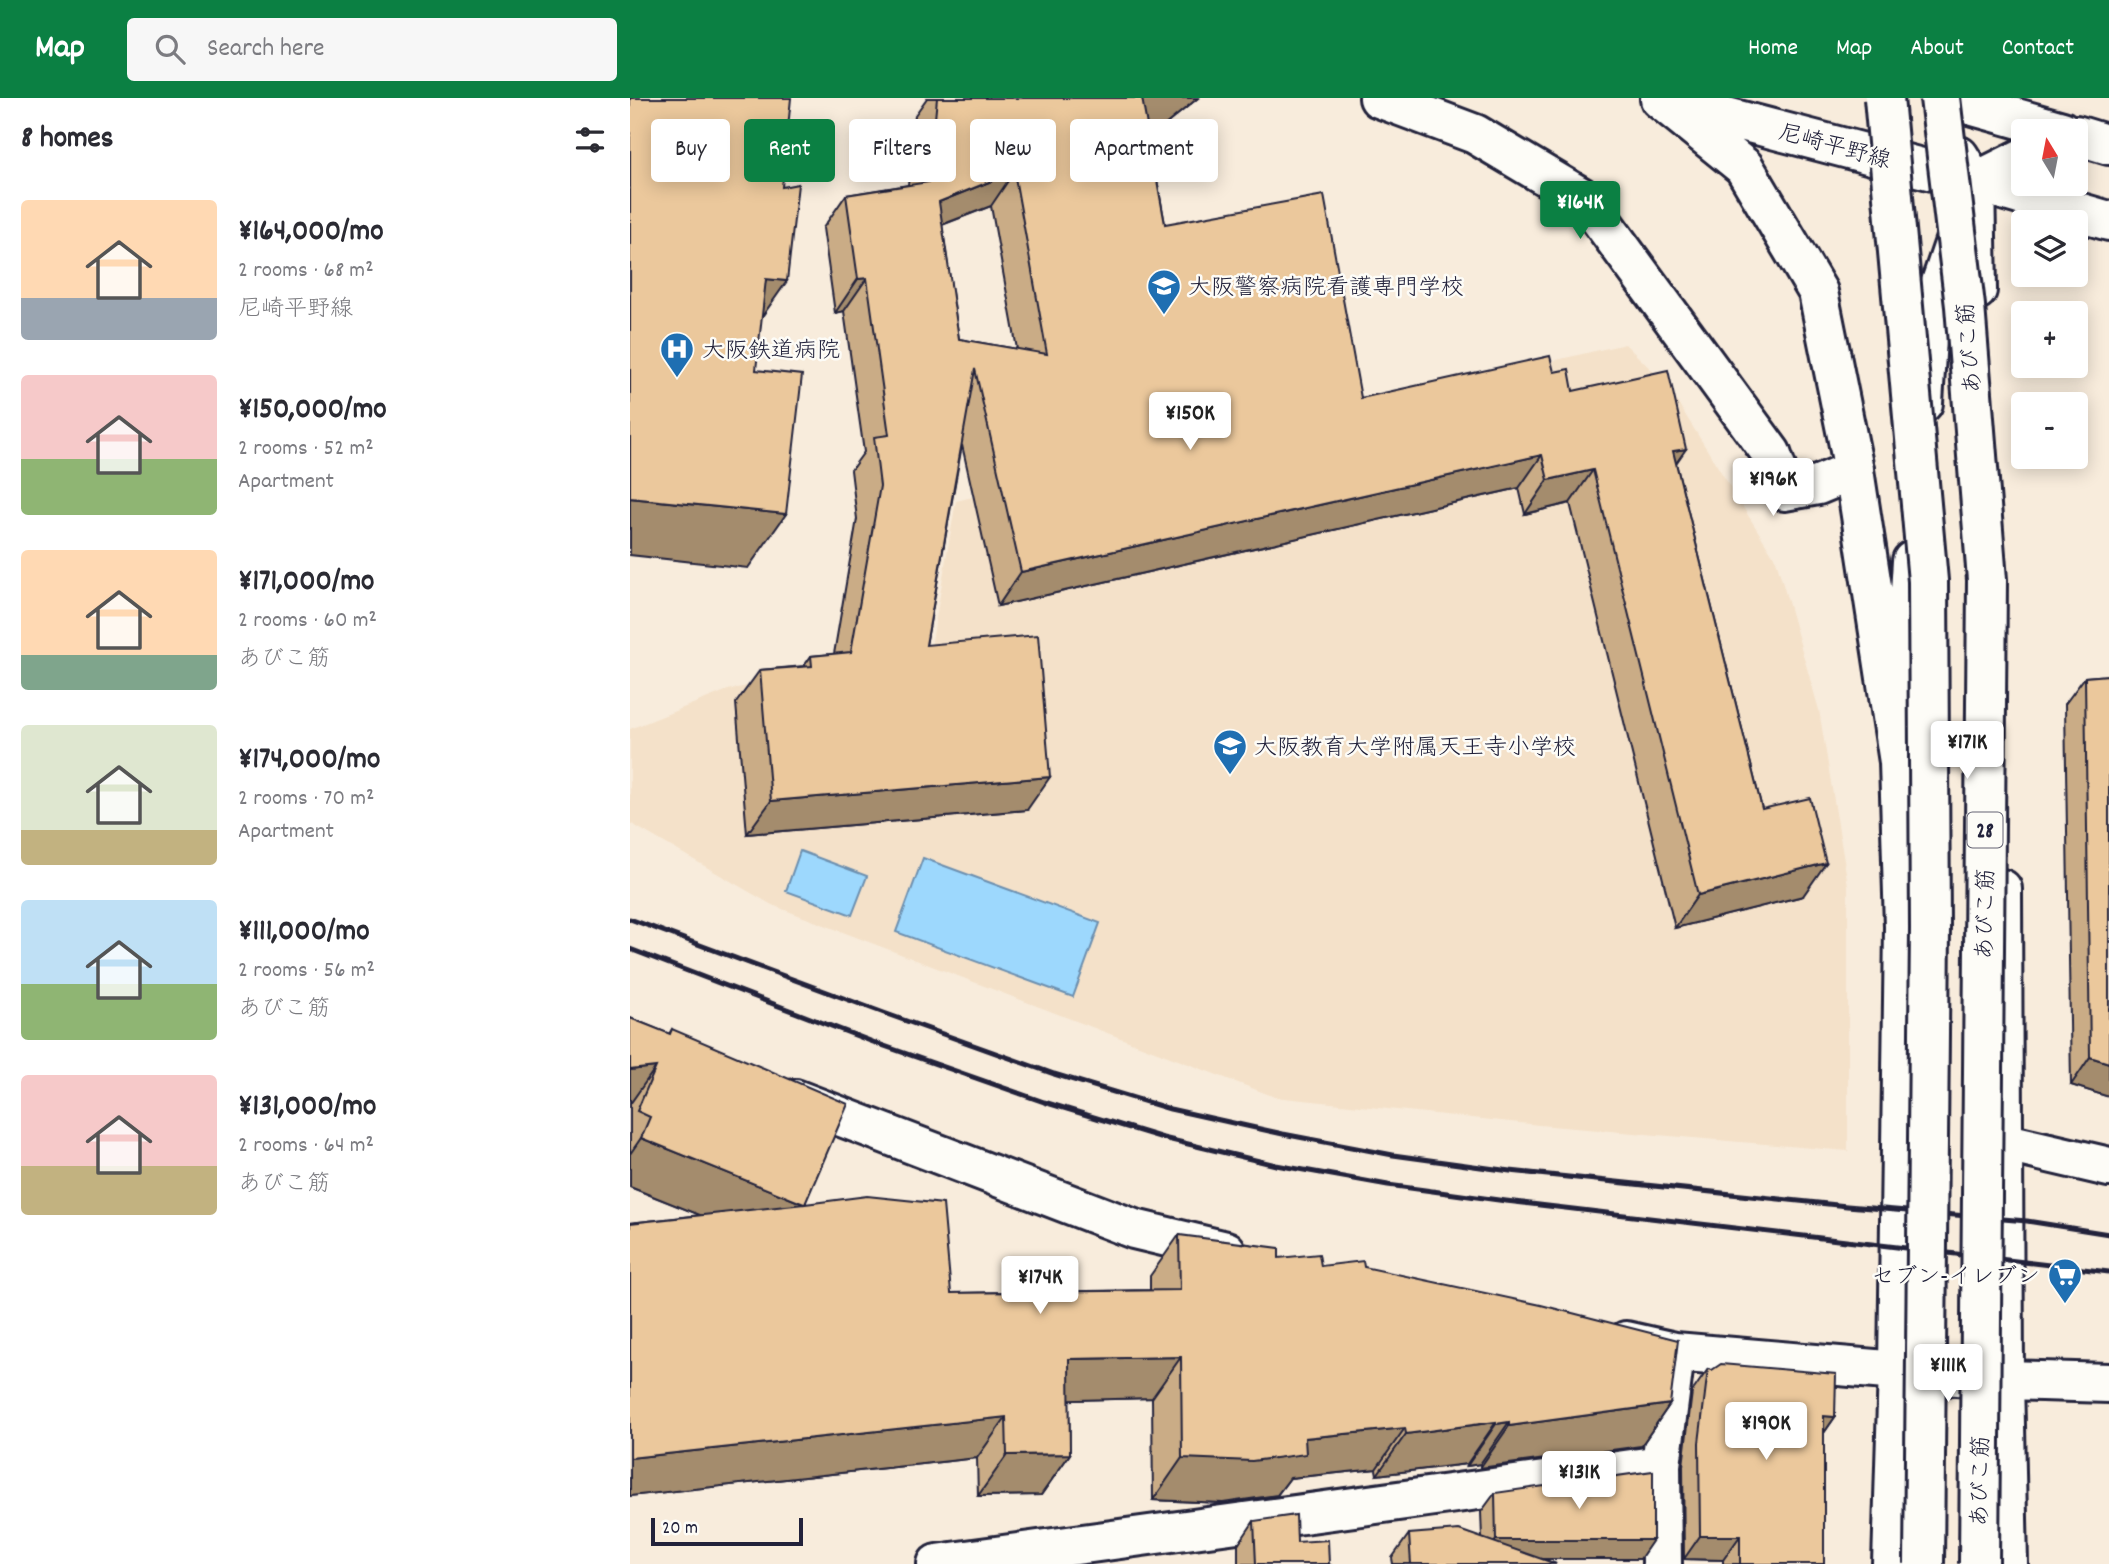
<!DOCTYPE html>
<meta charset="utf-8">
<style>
:root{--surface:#fff;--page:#f7f7f7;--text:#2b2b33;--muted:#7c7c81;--accent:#0b8043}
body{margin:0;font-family:Dekko,"Klee One",sans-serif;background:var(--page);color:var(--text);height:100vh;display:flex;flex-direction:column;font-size:26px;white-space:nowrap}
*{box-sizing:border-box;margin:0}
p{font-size:23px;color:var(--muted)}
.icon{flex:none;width:38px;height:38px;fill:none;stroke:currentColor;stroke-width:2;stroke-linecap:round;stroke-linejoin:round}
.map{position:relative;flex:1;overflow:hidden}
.details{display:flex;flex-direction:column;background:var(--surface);width:630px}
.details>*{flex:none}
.guide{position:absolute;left:21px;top:21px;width:665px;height:63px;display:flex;gap:14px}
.needle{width:46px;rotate:350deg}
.fabs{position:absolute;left:1381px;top:21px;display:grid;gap:14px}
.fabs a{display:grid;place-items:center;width:77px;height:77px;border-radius:7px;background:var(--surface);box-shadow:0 4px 18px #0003;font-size:35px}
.scale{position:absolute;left:21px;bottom:18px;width:152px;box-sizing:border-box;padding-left:7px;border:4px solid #22223b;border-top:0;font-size:19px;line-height:24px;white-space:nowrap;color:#22223b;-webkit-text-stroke:5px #fdfcf7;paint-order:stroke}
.price{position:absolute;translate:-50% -60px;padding:0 16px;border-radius:7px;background:#fff;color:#222;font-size:23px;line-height:46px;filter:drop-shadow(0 2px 4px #0008)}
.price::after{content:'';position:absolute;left:50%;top:42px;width:21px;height:16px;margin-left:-10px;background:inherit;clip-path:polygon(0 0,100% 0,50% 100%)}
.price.current{background:var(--accent);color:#fff}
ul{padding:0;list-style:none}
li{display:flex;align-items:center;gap:21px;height:175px;padding:0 21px}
li span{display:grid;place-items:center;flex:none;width:196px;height:140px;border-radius:7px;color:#555}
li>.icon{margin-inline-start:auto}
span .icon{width:84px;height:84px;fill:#fffc;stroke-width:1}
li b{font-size:30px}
h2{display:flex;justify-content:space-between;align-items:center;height:84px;padding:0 21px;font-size:30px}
.pill{padding:0 24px;border-radius:7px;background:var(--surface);box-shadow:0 4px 18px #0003;font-size:24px;line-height:63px}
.pill.current{background:var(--accent);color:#fff}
header{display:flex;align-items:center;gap:42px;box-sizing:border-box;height:98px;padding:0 35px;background:var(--accent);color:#fff}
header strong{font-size:33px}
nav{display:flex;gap:38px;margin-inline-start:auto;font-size:24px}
.search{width:490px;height:63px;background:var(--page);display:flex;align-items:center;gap:18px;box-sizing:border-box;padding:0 24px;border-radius:7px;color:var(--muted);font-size:26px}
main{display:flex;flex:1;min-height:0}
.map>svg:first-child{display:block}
.built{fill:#f4e1c9}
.water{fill:#9dd8fd;stroke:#6c8faf;stroke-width:2}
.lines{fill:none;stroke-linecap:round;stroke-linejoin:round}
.minor-casing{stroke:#22223b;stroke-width:44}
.tertiary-casing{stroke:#22223b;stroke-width:44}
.primary-casing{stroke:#22223b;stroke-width:44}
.trunk-casing{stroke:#22223b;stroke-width:44}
.minor{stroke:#fdfcf7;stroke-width:38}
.tertiary{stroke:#fdfcf7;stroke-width:38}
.primary{stroke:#fdfcf7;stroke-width:38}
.trunk{stroke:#fdfcf7;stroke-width:38}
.rail{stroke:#22223b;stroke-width:5}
.primary-bridge-casing{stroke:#22223b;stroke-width:44;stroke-linecap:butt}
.primary-bridge{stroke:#fdfcf7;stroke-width:38}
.wall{fill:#caac86;stroke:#22223b;stroke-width:2;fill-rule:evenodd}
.shaded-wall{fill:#a48c6d;stroke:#22223b;stroke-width:2}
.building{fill:#ebc89c;stroke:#22223b;stroke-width:2;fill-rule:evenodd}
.labels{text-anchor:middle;stroke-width:5;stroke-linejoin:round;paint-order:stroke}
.shield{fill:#fdfcf7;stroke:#646373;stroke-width:2}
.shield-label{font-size:21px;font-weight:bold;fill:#22223b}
.street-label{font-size:23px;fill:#22223b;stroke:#fdfcf7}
.poi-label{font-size:23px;fill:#22223b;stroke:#fdfcf7;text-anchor:start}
</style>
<header>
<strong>Map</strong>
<div class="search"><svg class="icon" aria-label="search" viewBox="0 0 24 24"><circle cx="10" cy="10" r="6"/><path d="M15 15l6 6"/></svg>Search here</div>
<nav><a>Home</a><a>Map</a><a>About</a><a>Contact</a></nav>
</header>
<main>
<section class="details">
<h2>8 homes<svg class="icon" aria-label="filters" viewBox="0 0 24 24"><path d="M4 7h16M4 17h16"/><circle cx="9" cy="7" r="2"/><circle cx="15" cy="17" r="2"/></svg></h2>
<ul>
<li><span style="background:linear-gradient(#ffd9b3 70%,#9aa5b1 0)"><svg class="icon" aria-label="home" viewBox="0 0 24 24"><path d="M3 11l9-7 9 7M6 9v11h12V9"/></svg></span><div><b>¥164,000/mo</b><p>2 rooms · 68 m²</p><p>尼崎平野線</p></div></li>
<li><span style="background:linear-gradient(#f6c9c9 60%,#8fb573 0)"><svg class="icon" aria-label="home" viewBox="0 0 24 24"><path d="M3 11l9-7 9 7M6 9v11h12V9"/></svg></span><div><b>¥150,000/mo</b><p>2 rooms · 52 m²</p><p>Apartment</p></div></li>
<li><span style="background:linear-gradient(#ffd9b3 75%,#7fa58c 0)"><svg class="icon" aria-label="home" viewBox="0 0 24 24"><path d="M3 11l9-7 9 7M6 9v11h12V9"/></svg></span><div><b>¥171,000/mo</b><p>2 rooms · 60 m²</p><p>あびこ筋</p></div></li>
<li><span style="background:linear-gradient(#dfe7d0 75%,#c2b280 0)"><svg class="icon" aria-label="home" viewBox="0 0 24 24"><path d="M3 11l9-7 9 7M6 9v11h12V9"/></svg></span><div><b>¥174,000/mo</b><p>2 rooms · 70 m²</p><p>Apartment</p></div></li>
<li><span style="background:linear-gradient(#bfe0f5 60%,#8fb573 0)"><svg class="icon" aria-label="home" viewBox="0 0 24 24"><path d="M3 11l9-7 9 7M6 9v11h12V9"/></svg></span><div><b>¥111,000/mo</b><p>2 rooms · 56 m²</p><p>あびこ筋</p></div></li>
<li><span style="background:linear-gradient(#f6c9c9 65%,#c2b280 0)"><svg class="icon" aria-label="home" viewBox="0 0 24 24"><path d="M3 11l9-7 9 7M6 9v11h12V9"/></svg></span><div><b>¥131,000/mo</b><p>2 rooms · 64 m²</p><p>あびこ筋</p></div></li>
</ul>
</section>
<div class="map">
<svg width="1479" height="1466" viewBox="0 0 1479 1466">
<rect width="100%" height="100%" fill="#f8ecdc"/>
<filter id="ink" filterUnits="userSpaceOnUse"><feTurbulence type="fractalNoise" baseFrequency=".0143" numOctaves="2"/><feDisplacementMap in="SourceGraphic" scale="14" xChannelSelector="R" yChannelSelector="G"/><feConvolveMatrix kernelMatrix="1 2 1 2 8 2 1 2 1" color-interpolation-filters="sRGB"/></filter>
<g filter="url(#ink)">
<path class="built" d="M995,246l41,40 110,176 43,150 29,175v266l-309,-26 -264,-28 -503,-192 -142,-82v-94l98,-39 203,-43 25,-146z"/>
<path class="water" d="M170,753l67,25 -15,39 -66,-24z
M293,760l177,65 -27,74 -177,-65z"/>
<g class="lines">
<g class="minor-casing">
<path id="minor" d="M749,0l96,36 111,66 185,253 13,38 34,-6 36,-15
M165,1001l339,130 92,22
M1372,1044l107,25
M996,1243l49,11 329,28 105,3
M307,1466l724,-99
M1032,1466l-1,-99 14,-111"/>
</g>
<g class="tertiary-casing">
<path id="tertiary" d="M1030,1l84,68 74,125 36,178 45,292 5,165 -6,442
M1043,5l302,79
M1329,58l16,26 2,108
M1293,305l5,-82 47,-139 48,-24
M1274,592l8,-129
M1372,791l2,491"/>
</g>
<g class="primary-casing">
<path id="primary" d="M1374,1282l4,184
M1262,1466l6,-195"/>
</g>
<g class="trunk-casing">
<path id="trunk" d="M1315,0l117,33
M1446,37l33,10
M1345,84l134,39"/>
</g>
<use href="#minor" class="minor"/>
<use href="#tertiary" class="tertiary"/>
<use href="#primary" class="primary"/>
<use href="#trunk" class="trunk"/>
<path class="rail" d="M0,821l254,94 170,61 116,35 113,25 110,21 117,16 337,35 180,15 82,13
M0,851l243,93 171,60 119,36 113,27 112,20 118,16 603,71"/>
<g class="primary-bridge-casing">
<path id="primary-bridge" d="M1254,0l44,483 2,347 -6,636
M1310,0l25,208 22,274 -8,984"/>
</g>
<use href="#primary-bridge" class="primary-bridge"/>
</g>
<path class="wall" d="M297,0h271l-39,32 -11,-1 17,95 196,174 193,-26 19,19 103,72 86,346 41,87 -128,32 -105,-425 -45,11 -6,-26 -521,118 -36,-161 -36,200 101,165 -280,24 -11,-131 24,-33 44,-4 7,-10 23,-2 23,-135 -6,-49 13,-18 -20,-141 -9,2 -12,-85 23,-33 62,-10 7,-70zM361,108l26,143 -58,-10 -17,-114z
M1479,577v422l-38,-12 -6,-381 20,-27z
M0,920l39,16 3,-5 133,175 146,89 199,-3v-14l29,-41 100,23 42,8 43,1 306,137 -29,42 -161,22v-4l-13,2v-2l-90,11 -1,-6 -86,9 -13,17 -54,8 -70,-3 -1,-102 -83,2 1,54 -29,41 -63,1 -1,-38 -347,38v-273l71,-8 -71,-28z
M1078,1271l127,48 -11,16v131h-101v-4l-39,-1 -1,-93 9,-74z
M865,1395l145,66h-97l13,5h-163l-1,-6 17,-24 73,4 -1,-26z
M624,1423l43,21 32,22h-91v-19z"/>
<path class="shaded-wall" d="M507,0h61l-39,32 -41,-5z
M384,74l-23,34 -76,29 24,-33z
M237,180l-23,33 -9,2 23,-34z
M136,181l21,2 -38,54z
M1056,351l-23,33 10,-31z
M912,357l-23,33 -521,118 23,-34z
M963,372l-23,33 -45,11 23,-34z
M0,400l156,16 -38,54 -118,-13z
M420,679l-23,33 -280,24 24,-33z
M1196,765l-23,33 -128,32 23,-33z
M1460,959l19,6v34l-38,-12z
M26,969l-26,37v-34z
M11,1040l163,66 -29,41 -145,-58v-33z
M551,1259l-29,41 -112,3 29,-42z
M1040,1306l-29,42 -161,22 29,-42z
M1194,1318l11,1 -16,23z
M376,1319l-29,41 -347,38v-38z
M866,1324l-29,42 -90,11 29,-41z
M879,1324l-29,42 -13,2 29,-42z
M775,1330l-29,41 -86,9 -13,17 -54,8 -70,-3 29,-42 123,-20z
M440,1356l-29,41 -63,1 29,-41z
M1070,1438h40l-17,24 -39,-1z
M866,1442h157l-13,19h-157z"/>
<path class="building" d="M0,0h161l-9,89 16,-3 -11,97 -21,-2 -10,91 46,5 -16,139 -156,-16z
M307,0h205l23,126 159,-29 37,203 189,-42 4,16 15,-3 4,22 95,-21 18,79 -13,2 89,358 48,-11 16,65 -128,32 -105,-425 -45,10 -6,-25 -521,117 -46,-203 -49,276 112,-10 12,142 -279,24 -11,-131 52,-4 -1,-10 40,-4 29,-166 -6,-49 15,-2 -22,-157 -9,1 -12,-84 83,-13zM384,74l33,182 -88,-15 -20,-137z
M1479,577v388l-19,-6 -5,-380z
M0,920l40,16 2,-5 176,75 -43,100 62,-8 76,8 8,89 229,-3 -1,-55 100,13v10l40,-4 2,12 42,-5 1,6 177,38 137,35 -8,64 -161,22v-4l-13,2v-2l-90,12 -1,-6 -100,10 1,16 -54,7 -70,-3 -1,-101 -112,2 1,95 -63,1 -1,-38 -376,41v-235l174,-19 -163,-66 9,-21 -13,-6 19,-44 -26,3z
M1091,1266l115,10 -1,43 -11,-1v148h-84v-28h-40l-1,-93 9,-74 4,1z
M1023,1373v69h-157l-1,-47z
M666,1417l1,27 31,-2 1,24h-73l-2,-43z
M829,1432l97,34h-150h5l-2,-30z"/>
</g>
<defs>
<g id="university-pin" transform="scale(1.75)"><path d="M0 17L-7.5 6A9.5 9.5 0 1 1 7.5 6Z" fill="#1f6fb2" stroke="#fdfcf7"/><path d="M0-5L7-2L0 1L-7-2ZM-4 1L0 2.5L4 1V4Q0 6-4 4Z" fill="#fff"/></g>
<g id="hospital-pin" transform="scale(1.75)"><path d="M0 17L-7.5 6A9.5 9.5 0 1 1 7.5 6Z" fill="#1f6fb2" stroke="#fdfcf7"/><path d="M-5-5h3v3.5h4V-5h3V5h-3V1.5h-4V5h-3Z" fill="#fff"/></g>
<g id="school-pin" transform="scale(1.75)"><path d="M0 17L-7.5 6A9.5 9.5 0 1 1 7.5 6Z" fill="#1f6fb2" stroke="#fdfcf7"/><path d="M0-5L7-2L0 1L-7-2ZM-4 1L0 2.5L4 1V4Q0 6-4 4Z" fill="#fff"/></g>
<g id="supermarket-pin" transform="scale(1.75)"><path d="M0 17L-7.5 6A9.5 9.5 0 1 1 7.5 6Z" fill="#1f6fb2" stroke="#fdfcf7"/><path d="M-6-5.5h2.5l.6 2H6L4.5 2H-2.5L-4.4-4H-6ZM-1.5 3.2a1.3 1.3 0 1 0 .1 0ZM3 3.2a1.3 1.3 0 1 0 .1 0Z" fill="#fff"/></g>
</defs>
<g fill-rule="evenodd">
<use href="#university-pin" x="534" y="188"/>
<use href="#hospital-pin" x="47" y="251"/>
<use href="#school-pin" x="600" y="648"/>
<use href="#supermarket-pin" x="1435" y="1177"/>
</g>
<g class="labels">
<rect class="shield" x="1337.5" y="714.5" width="35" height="35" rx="5"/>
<g class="shield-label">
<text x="1355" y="739">28</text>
</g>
<g class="street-label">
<text transform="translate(1205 47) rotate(15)" y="8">尼崎平野線</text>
<text transform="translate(1338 250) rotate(-95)" y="8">あびこ筋</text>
<text transform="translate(1354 816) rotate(-89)" y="8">あびこ筋</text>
<text transform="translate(1349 1383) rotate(-89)" y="8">あびこ筋</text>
</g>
<g class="poi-label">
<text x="558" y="196">大阪警察病院看護専門学校</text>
<text x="72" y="259">大阪鉄道病院</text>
<text x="624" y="656">大阪教育大学附属天王寺小学校</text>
<text x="1410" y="1185" text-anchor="end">セブン-イレブン</text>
</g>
</g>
</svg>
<div class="fabs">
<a><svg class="needle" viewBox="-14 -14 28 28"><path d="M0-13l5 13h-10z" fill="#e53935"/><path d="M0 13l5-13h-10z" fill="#7c7c81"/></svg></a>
<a><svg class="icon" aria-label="layers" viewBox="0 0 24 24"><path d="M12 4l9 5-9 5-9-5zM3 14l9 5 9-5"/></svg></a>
<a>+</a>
<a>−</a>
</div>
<div class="scale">20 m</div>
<b class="price current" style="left:950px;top:143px">¥164K</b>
<b class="price" style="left:560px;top:354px">¥150K</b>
<b class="price" style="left:1143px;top:420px">¥196K</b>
<b class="price" style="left:1337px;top:683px">¥171K</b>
<b class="price" style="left:410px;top:1218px">¥174K</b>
<b class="price" style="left:1318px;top:1306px">¥111K</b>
<b class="price" style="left:1136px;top:1364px">¥190K</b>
<b class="price" style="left:949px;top:1413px">¥131K</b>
<div class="guide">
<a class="pill">Buy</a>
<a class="pill current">Rent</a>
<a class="pill">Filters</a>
<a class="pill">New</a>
<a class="pill">Apartment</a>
</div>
</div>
</main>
